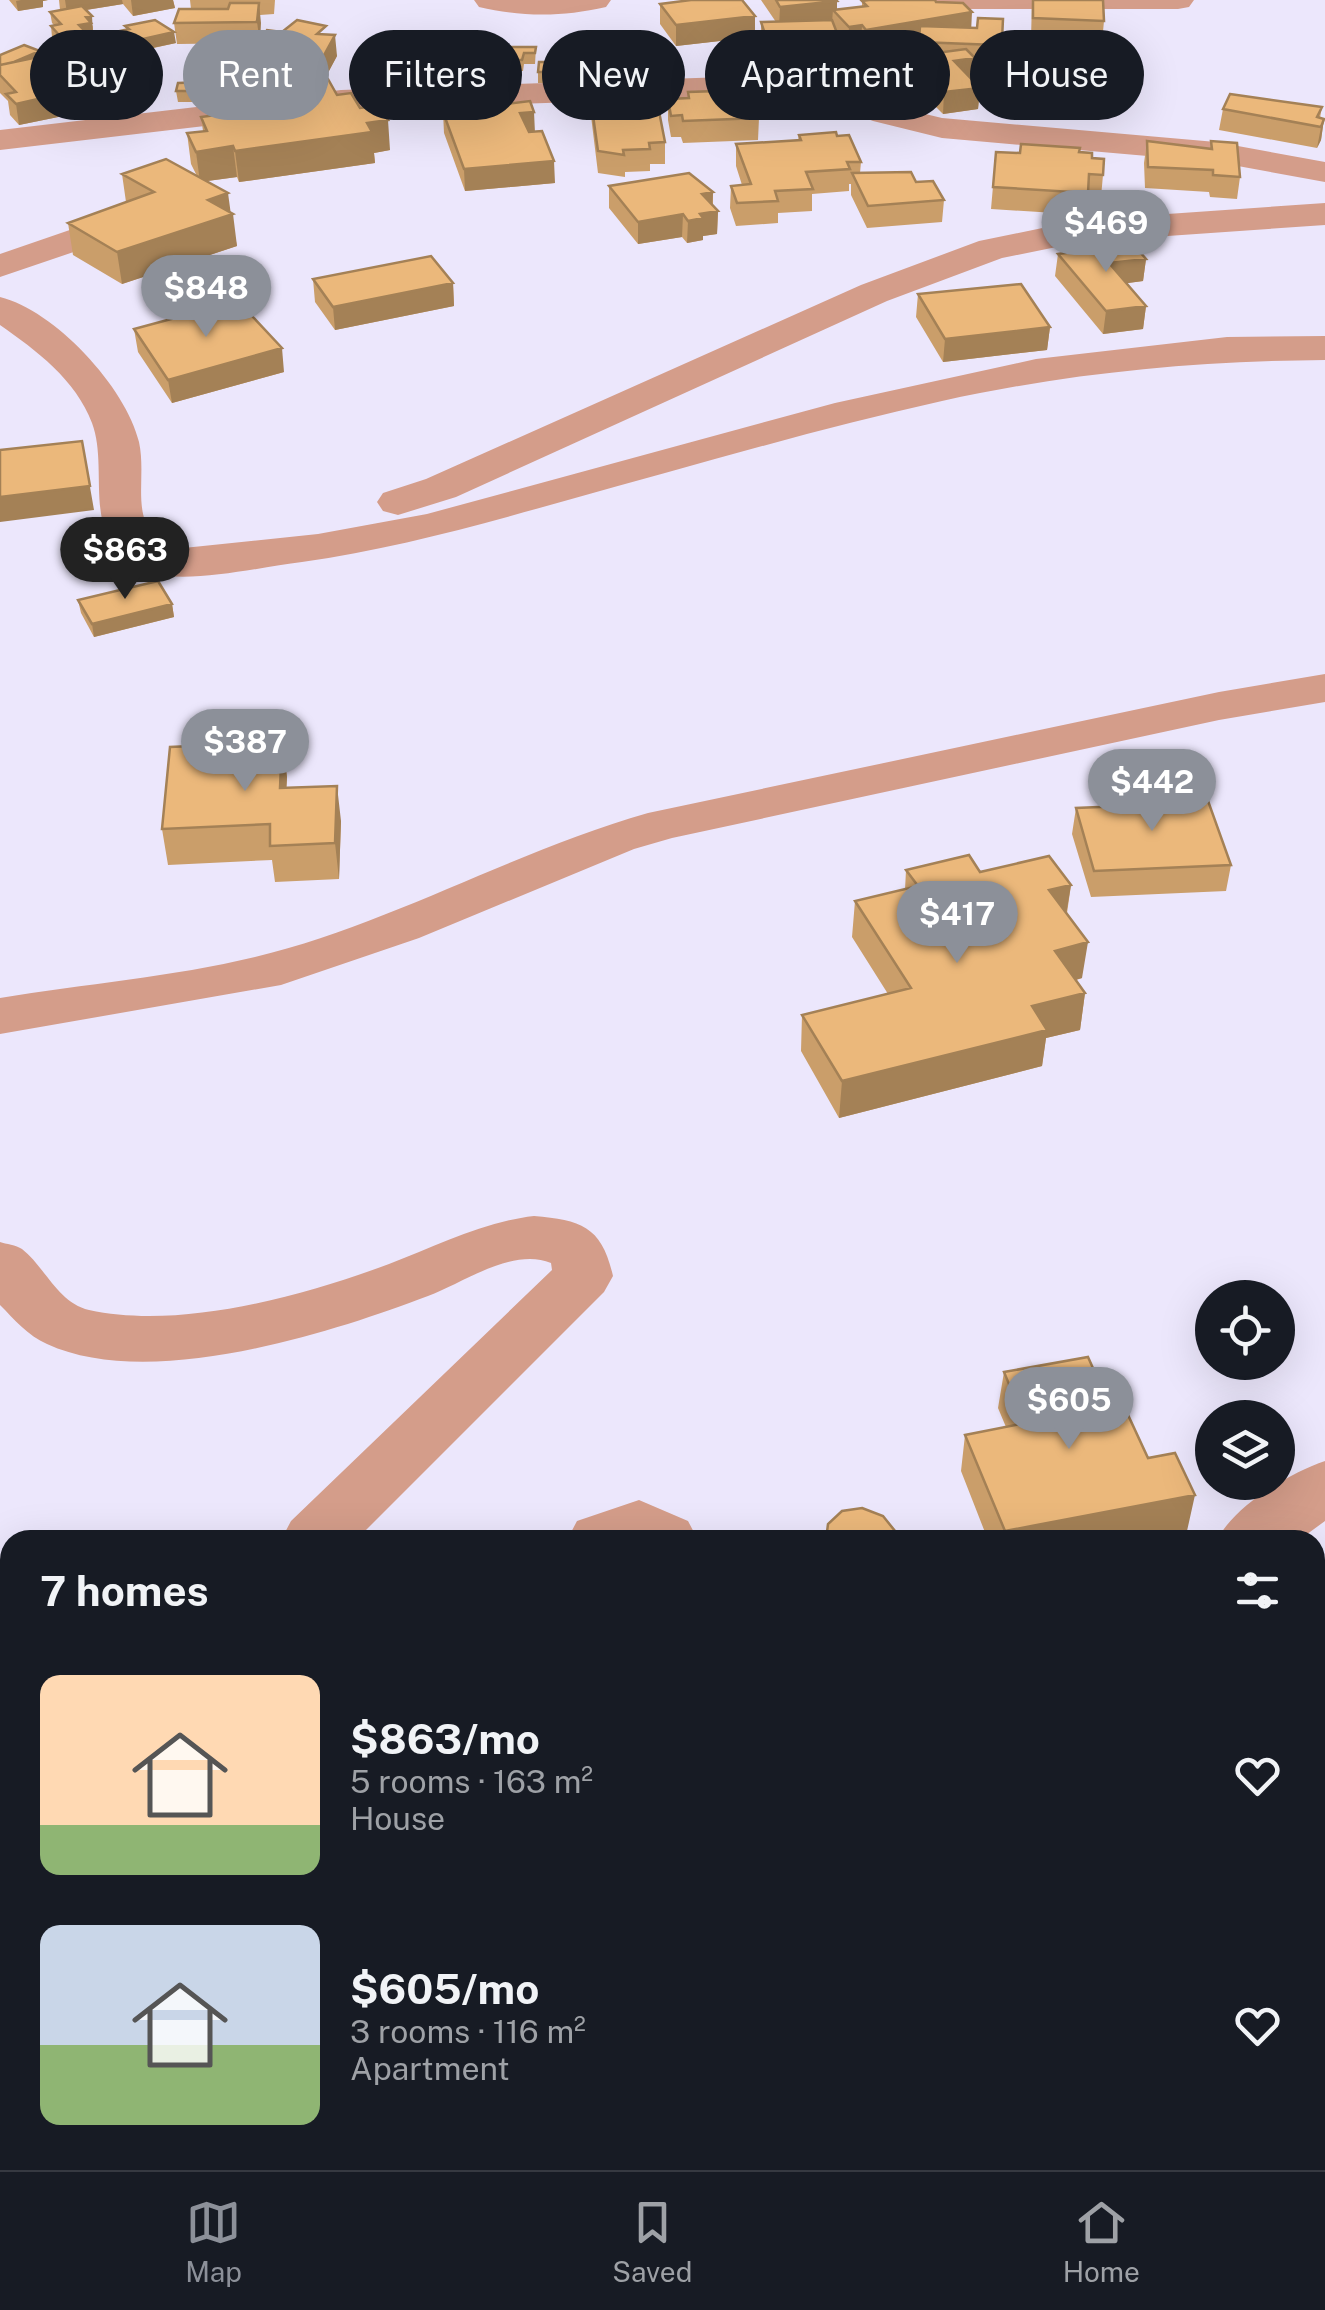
<!DOCTYPE html>
<meta charset="utf-8">
<style>
:root{--surface:#171b24;--page:#20242c;--text:#f1f3f6;--muted:#9ea1a6;--line:#363941;--accent:#8c9099}
body{margin:0;font-family:"Public Sans",sans-serif;background:var(--page);color:var(--text);height:100vh;display:flex;flex-direction:column;font-size:38px;white-space:nowrap}
*{box-sizing:border-box;margin:0}
p{font-size:32px;color:var(--muted)}
.icon{flex:none;width:55px;height:55px;fill:none;stroke:currentColor;stroke-width:2;stroke-linecap:round;stroke-linejoin:round}
.map{position:relative;flex:1;overflow:hidden}
.panel{position:absolute;left:0px;top:1530px;width:1325px;height:640px;display:flex;flex-direction:column;background:var(--surface);border-radius:30px 30px 0 0;box-shadow:0 10px 40px #0002}
.panel>*{flex:none}
.hud{position:absolute;left:30px;top:30px;width:1265px;height:90px;display:flex;gap:20px}
.tools{position:absolute;left:1195px;top:1280px;display:grid;gap:20px}
.tools a{display:grid;place-items:center;width:100px;height:100px;border-radius:50%;background:var(--surface);box-shadow:0 10px 40px #0002;font-size:50px}
.price{position:absolute;translate:-50% -85px;padding:0 22px;border-radius:35px;background:var(--accent);color:#fff;font-size:32px;line-height:65px;filter:drop-shadow(0 2px 5px #0008)}
.price::after{content:'';position:absolute;left:50%;top:60px;width:30px;height:22px;margin-left:-15px;background:inherit;clip-path:polygon(0 0,100% 0,50% 100%)}
.price.selected{background:#222;color:#fff}
ul{padding:0;list-style:none}
li{display:flex;align-items:center;gap:30px;height:250px;padding:0 40px}
li span{display:grid;place-items:center;flex:none;width:280px;height:200px;border-radius:20px;color:#555}
li>.icon{margin-inline-start:auto}
span .icon{width:120px;height:120px;fill:#fffc;stroke-width:1}
li b{font-size:42px}
h2{display:flex;justify-content:space-between;align-items:center;height:120px;padding:0 40px;font-size:42px}
.tag{padding:0 35px;border-radius:45px;background:var(--surface);box-shadow:0 10px 40px #0002;font-size:35px;line-height:90px}
.tag.selected{background:var(--accent);color:#fff}
.tab-bar{display:flex;justify-content:space-around;align-items:center;height:140px;border-top:2px solid var(--line);background:var(--surface);font-size:28px;color:var(--muted)}
.tab-bar a{display:grid;justify-items:center;gap:5px}
.tab-bar .selected{color:var(--accent)}
.map>svg:first-child{display:block}
.lines{fill:none;stroke-linecap:round;stroke-linejoin:round}
.minor{fill:#d49d8a;fill-rule:evenodd}
.wall{fill:#ca9e6a}
.shaded-wall{fill:#a48156}
.building{fill:#ebb87b;stroke:#a48156;stroke-width:2.5}
</style>
<div class="map">
<svg width="1325" height="2170" viewBox="0 0 1325 2170">
<rect width="100%" height="100%" fill="#ece7fc"/>
<g class="lines">
<path class="minor" d="M474,0h137l-5,7c-44,10 -83,10 -127,0z
M906,0h288l-5,7 -11,2h-256l-11,-2z
M783,75l48,6 65,26 46,11 274,24 109,20v20l-109,-20 -274,-24 -69,-17 -60,-24 -30,-2 -442,15 -341,40v-20l341,-40z
M1325,203v22l-244,17 -79,16 -115,43 -431,196 -58,18 -15,-4 -6,-9 6,-9 43,-14 435,-194 118,-44 102,-21z
M93,222l13,3 5,8 -5,8 -106,36v-23z
M0,297c54,13 126,90 139,145 9,41 -14,86 35,107l144,-15 109,-20 408,-111 201,-44 191,-22 98,-1v24c-130,1 -256,13 -383,41 -126,28 -250,65 -374,99 -89,25 -175,49 -266,62 -39,5 -96,18 -135,14 -12,-2 -26,-7 -36,-14 -49,-29 -22,-94 -39,-139 -16,-43 -56,-73 -92,-98z
M1325,674v28l-106,18 -547,118 -38,11 -215,89 -138,47 -281,49v-36c84,-14 172,-21 255,-41 136,-33 259,-106 393,-144l571,-121z
M534,1216c48,4 68,11 79,60l-9,16 -248,248h-75l10,-19 261,-251 -1,-7c-38,-16 -88,20 -123,33 -100,38 -279,95 -381,48 -19,-8 -33,-25 -47,-39v-63c6,2 16,3 22,7 23,18 36,54 67,61 91,20 214,-14 300,-46 48,-18 93,-42 145,-48z
M1325,1461v60l-26,19h-82c18,-35 71,-66 108,-79z
M639,1500l49,21 10,19h-131l10,-19z
M1325,1568v56l-10,2v-56z
M10,1735v62l-10,3v-62z"/>
</g>
<path class="wall" d="M9,0h39l-5,1v6l-25,4z
M59,0h114l2,8 -42,8 -10,-12 -37,6 7,17v7l-8,1 1,7 -24,5 -10,-10 -1,-11 3,-1 -2,-2 -2,-11 10,-2z
M190,0h85l-1,14 -14,1v26l22,-9 45,3 10,21 -13,23 13,16 23,13 30,42 -16,3 1,10 -136,19 -2,-5 -30,4 23,32 7,33 -115,38 -49,-29 -5,-32 58,-21 -4,-28 75,2 -6,-12 -4,-31 16,-2 -2,-14 21,-3v-5l28,-1 -2,-18 12,-2h-14l-2,-22 14,-23 -81,1 -3,-21 17,-14z
M761,0h75l1,10 25,-4v-5l109,27 62,24 -2,21 -38,-2v-5l-18,-1 -1,14h-2l8,9 -2,21 -35,5 -8,-8 -34,5 -27,-29 2,-21 42,-6 1,-13 -55,8 -3,-4 -9,1 -1,21 -70,3 -3,-10h-12l-5,-18v-21h15z
M1032,0h71l1,21 -2,21 -71,-3z
M660,4l95,12v21l-79,9 -16,-22z
M125,26l51,17 -45,10 6,22 -4,14 -71,16 1,11 -44,9 -9,-10 -2,-14 -8,-8v-38l40,-4 1,6 75,-10 -4,-3 -1,-11 15,-3z
M470,42v29h-34l-1,-11z
M536,47l-1,17h-11l-1,7h-11l-1,7h-26l-1,-7h-8l-1,-11z
M565,62l2,21h-29v-11z
M205,82l1,11 -1,9h-27l-2,-11z
M716,86l43,32 -1,22 -75,3 -2,-6h-10l-3,-17v-21l20,-1v-6l28,-1z
M773,86l56,22 -1,11h-58l-5,-14v-12h7z
M590,94l61,7 14,41v22h-15v7l-25,1v5l-27,-4 -7,-57z
M1322,107l-2,11 4,1 -3,21 -4,8 -98,-18 4,-21z
M443,112l92,20 20,51 -90,8 -21,-58z
M799,135l38,1 24,26 -1,11 56,9 28,18 -2,22 -75,6 -16,-33v-11h-2v7l-37,3v17l-34,2v10l-42,3 -6,-18 1,-22 11,-1 -6,-19v-22l62,-4z
M1147,141l63,8 1,-8 29,36 -3,22 -27,-2 -1,-5 -64,-4 -1,-25z
M996,152l24,1 59,-1 13,6 11,17 -2,22 -13,-1 -2,19 -95,-6z
M609,186l104,6v14l5,5 -1,23 -14,2v4l-16,3 -5,-6 -44,7 -29,-36z
M1058,254l88,5 -3,22 -16,2 19,23 -3,23 -40,5 -48,-58z
M313,279l140,4 1,23 -119,24 -20,-28z
M918,294l132,33 -3,23 -104,12 -27,-45z
M134,329l150,43 -112,31 -34,-51z
M78,600l94,4 2,13 -80,20 -13,-24z
M282,742l5,35 -1,11 55,33 -2,58 -64,3 -3,-22 -104,5 -6,-36z
M1118,793l38,7 75,65 -5,26 -135,6 -19,-63 4,-26 40,-2z
M906,870l74,2 91,13 -4,28 15,65 -6,2 9,13 -5,37 -34,8 -4,28 -203,52 -38,-67 1,-36 86,-21 -36,-57 3,-36 50,-11z
M1004,1372l105,32 39,54 39,73 -46,9h-153l-27,-69 4,-36 41,-8 -8,-19z"/>
<path class="shaded-wall" d="M21,0h27l-5,1v6l-25,4 -2,-10z
M65,0h57l1,4 -56,9z
M131,0h42l2,8 -42,8z
M837,1v13l-4,-4 -1,12 -53,5 1,-20z
M259,3l2,20 -1,20 -3,-21z
M972,12l-1,21 -107,17 2,-20z
M92,16l1,18 -8,1 1,7 -24,5 -2,-11 19,-11 7,-8z
M755,16v21l-79,9v-21z
M862,25l-1,21 -13,2 1,-21z
M174,32l2,11 -53,11 -2,-10z
M335,35l2,21 -18,34 -2,-22z
M40,51l2,11 -42,6z
M134,54l3,21 -4,14 -71,16 1,11 -44,9 -3,-21 35,-19z
M975,58l-1,21 -22,3 2,-21z
M937,85l-2,21 -34,5 1,-21z
M980,88l-2,21 -35,5 1,-22z
M534,112l1,21 -14,2 -1,-22z
M1324,119l-3,21 -4,8 4,-21z
M388,120l2,30 -16,3 1,10 -136,19 -4,-31 132,-28z
M233,146l4,31 -37,5 -4,-30z
M554,161l1,22 -90,8 -1,-22z
M713,192l-1,20 6,-1 -1,23 -14,2v4l-16,3 1,-22 14,-27z
M228,193l3,22 2,-1 4,32 -115,38 -5,-32 91,-52z
M683,214l-1,23 -44,7v-22z
M1146,259l-3,22 -36,5 2,-23z
M453,283l1,23 -119,24 -2,-23z
M1146,306l-3,23 -40,5 3,-23z
M1050,327l-3,23 -104,12 2,-23z
M282,348l2,24 -112,31 -4,-23z
M82,441l12,69 -94,12v-25z
M172,604l2,13 -80,20 -2,-13z
M282,742l5,35 -2,47 -5,-36z
M337,786l4,35 -2,58 -4,-36z
M1071,885l-6,36 -16,-31z
M1088,942l-6,36 -32,9 5,-36z
M1085,993l-5,37 -34,8 -4,28 -203,52 3,-37 190,-75z
M1195,1495l-8,36 -46,9h-138l2,-9z"/>
<path class="building" d="M691,0h51l13,16 -79,9 -16,-21z
M776,0h60l1,1 -57,6z
M869,0h66l1,2 27,1 9,9 -106,18 -4,-5 -13,2 -16,-17 34,-4 -5,-5z
M1033,0h70l1,21 -71,-3z
M230,3h29l-2,19 -83,1 5,-14h49z
M82,6l10,10 -6,1 5,6 -12,2 6,6 -25,5 -9,-10 10,-2 -11,-12z
M978,18l25,1 -1,21 31,1v11l-38,-2v-5l-76,-3 1,-16 57,2z
M155,20l19,12 -53,12 -10,-11 18,-4 -4,-3z
M297,20l29,6 -9,8 18,1 -18,33 -73,-2 23,-36 15,2z
M832,20l5,13 9,-1 6,15 -70,3 -3,-10h-12l-6,-18z
M470,42v18h-35l1,-17z
M105,43l29,11 -4,14 -79,17 9,9 -44,10 -10,-10 10,-2 -16,-17v-10z
M24,45l16,6 -26,11 -14,3v-10z
M477,47h59l-1,6h-11l-2,7h-11v7h-27l1,-7h-10z
M966,49l9,9 -21,3 26,27 -36,4 -7,-7 -35,5 -26,-29z
M539,62h26l1,10h-28z
M328,79l9,16 14,-2 9,15 18,-2 10,14 -21,3 5,9 -137,19 -2,-5 -37,6 -9,-19 20,-2 -6,-14 23,-3 -2,-5 35,-1 -9,-18z
M205,82l-2,9h-27l2,-8z
M819,84l10,24h-59l-5,-15h10l-2,-7z
M716,86l34,3 9,29 -76,3 -1,-6 -11,1 -3,-17 21,-1 -1,-6 29,-1z
M650,93l1,8h6l8,41 -16,1 1,6 -27,1 1,5 -26,-4 -8,-57z
M1230,94l92,13 -5,10 7,2 -3,8 -98,-18z
M530,101l4,11 -14,1 9,19 13,-1 12,30 -90,8 -21,-57z
M836,132l1,4 12,-1 12,27h-14l3,7 -44,3 7,17 -38,2 3,10 -41,2 -6,-17 20,-2 -15,-40 65,-4 -2,-5z
M1147,141l65,8 -1,-8 26,2 3,34 -27,-2v-5l-65,-3z
M1021,144l59,4 -1,4 13,1v5l12,1 -1,16 -14,-1 -1,19 -95,-6 3,-35 24,1z
M166,159l62,34 -20,7 25,14 -116,38 -49,-29 86,-31 -32,-18z
M911,172l5,10 17,-1 11,19 -76,6 -16,-33z
M689,173l24,19 -11,2 16,17 -18,3 3,4 -15,3 -5,-7 -45,8 -29,-36z
M1133,244l13,15 -37,4 37,43 -40,5 -48,-57z
M431,256l22,27 -120,24 -20,-28z
M1021,284l29,43 -105,12 -27,-45z
M238,301l44,47 -114,32 -34,-51z
M82,441l8,45 -90,11v-47z
M158,581l14,23 -80,20 -14,-24z
M282,742l-2,46 57,-2 -2,57 -65,3v-22l-108,5 8,-82z
M1154,792l2,8 51,-2 24,67 -137,6 -18,-63 47,-2 -5,-13z
M969,855l11,17 69,-16 22,29 -22,5 39,52 -33,9 30,42 -53,13 15,24 -205,51 -40,-66 109,-27 -56,-87 63,-15 -12,-16z
M1088,1357l21,47 13,-2 26,56 27,-5 20,42 -190,36 -40,-96 60,-12 -21,-51z
M862,1508l21,8 12,15v9h-69l2,-16 14,-13z
M1100,2160h154v2l64,4 1,4h-219z"/>
</svg>
<div class="tools">
<a><svg class="icon" aria-label="locate" viewBox="0 0 24 24"><circle cx="12" cy="12" r="6"/><path d="M12 2v4M12 18v4M2 12h4M18 12h4"/></svg></a>
<a><svg class="icon" aria-label="layers" viewBox="0 0 24 24"><path d="M12 4l9 5-9 5-9-5zM3 14l9 5 9-5"/></svg></a>
</div>
<b class="price" style="left:1106px;top:275px">$469</b>
<b class="price" style="left:206px;top:340px">$848</b>
<b class="price selected" style="left:125px;top:602px">$863</b>
<b class="price" style="left:245px;top:794px">$387</b>
<b class="price" style="left:1152px;top:834px">$442</b>
<b class="price" style="left:957px;top:966px">$417</b>
<b class="price" style="left:1069px;top:1452px">$605</b>
<div class="hud">
<a class="tag">Buy</a>
<a class="tag selected">Rent</a>
<a class="tag">Filters</a>
<a class="tag">New</a>
<a class="tag">Apartment</a>
<a class="tag">House</a>
</div>
<section class="panel">
<h2>7 homes<svg class="icon" aria-label="filters" viewBox="0 0 24 24"><path d="M4 7h16M4 17h16"/><circle cx="9" cy="7" r="2"/><circle cx="15" cy="17" r="2"/></svg></h2>
<ul>
<li><span style="background:linear-gradient(#ffd9b3 75%,#8fb573 0)"><svg class="icon" aria-label="home" viewBox="0 0 24 24"><path d="M3 11l9-7 9 7M6 9v11h12V9"/></svg></span><div><b>$863/mo</b><p>5 rooms · 163 m²</p><p>House</p></div><svg class="icon" aria-label="heart" viewBox="0 0 24 24"><path d="M12 20l-8-8c-3-5 5-10 8-4 3-6 11-1 8 4z"/></svg></li>
<li><span style="background:linear-gradient(#c9d6e8 60%,#8fb573 0)"><svg class="icon" aria-label="home" viewBox="0 0 24 24"><path d="M3 11l9-7 9 7M6 9v11h12V9"/></svg></span><div><b>$605/mo</b><p>3 rooms · 116 m²</p><p>Apartment</p></div><svg class="icon" aria-label="heart" viewBox="0 0 24 24"><path d="M12 20l-8-8c-3-5 5-10 8-4 3-6 11-1 8 4z"/></svg></li>
</ul>
</section>
</div>
<nav class="tab-bar">
<a class="selected"><svg class="icon" aria-label="map" viewBox="0 0 24 24"><path d="M3 6l6-2 6 2 6-2v14l-6 2-6-2-6 2zM9 4v14M15 6v14"/></svg>Map</a>
<a><svg class="icon" aria-label="saved" viewBox="0 0 24 24"><path d="M7 4h10v16l-5-4-5 4z"/></svg>Saved</a>
<a><svg class="icon" aria-label="home" viewBox="0 0 24 24"><path d="M3 11l9-7 9 7M6 9v11h12V9"/></svg>Home</a>
</nav>
